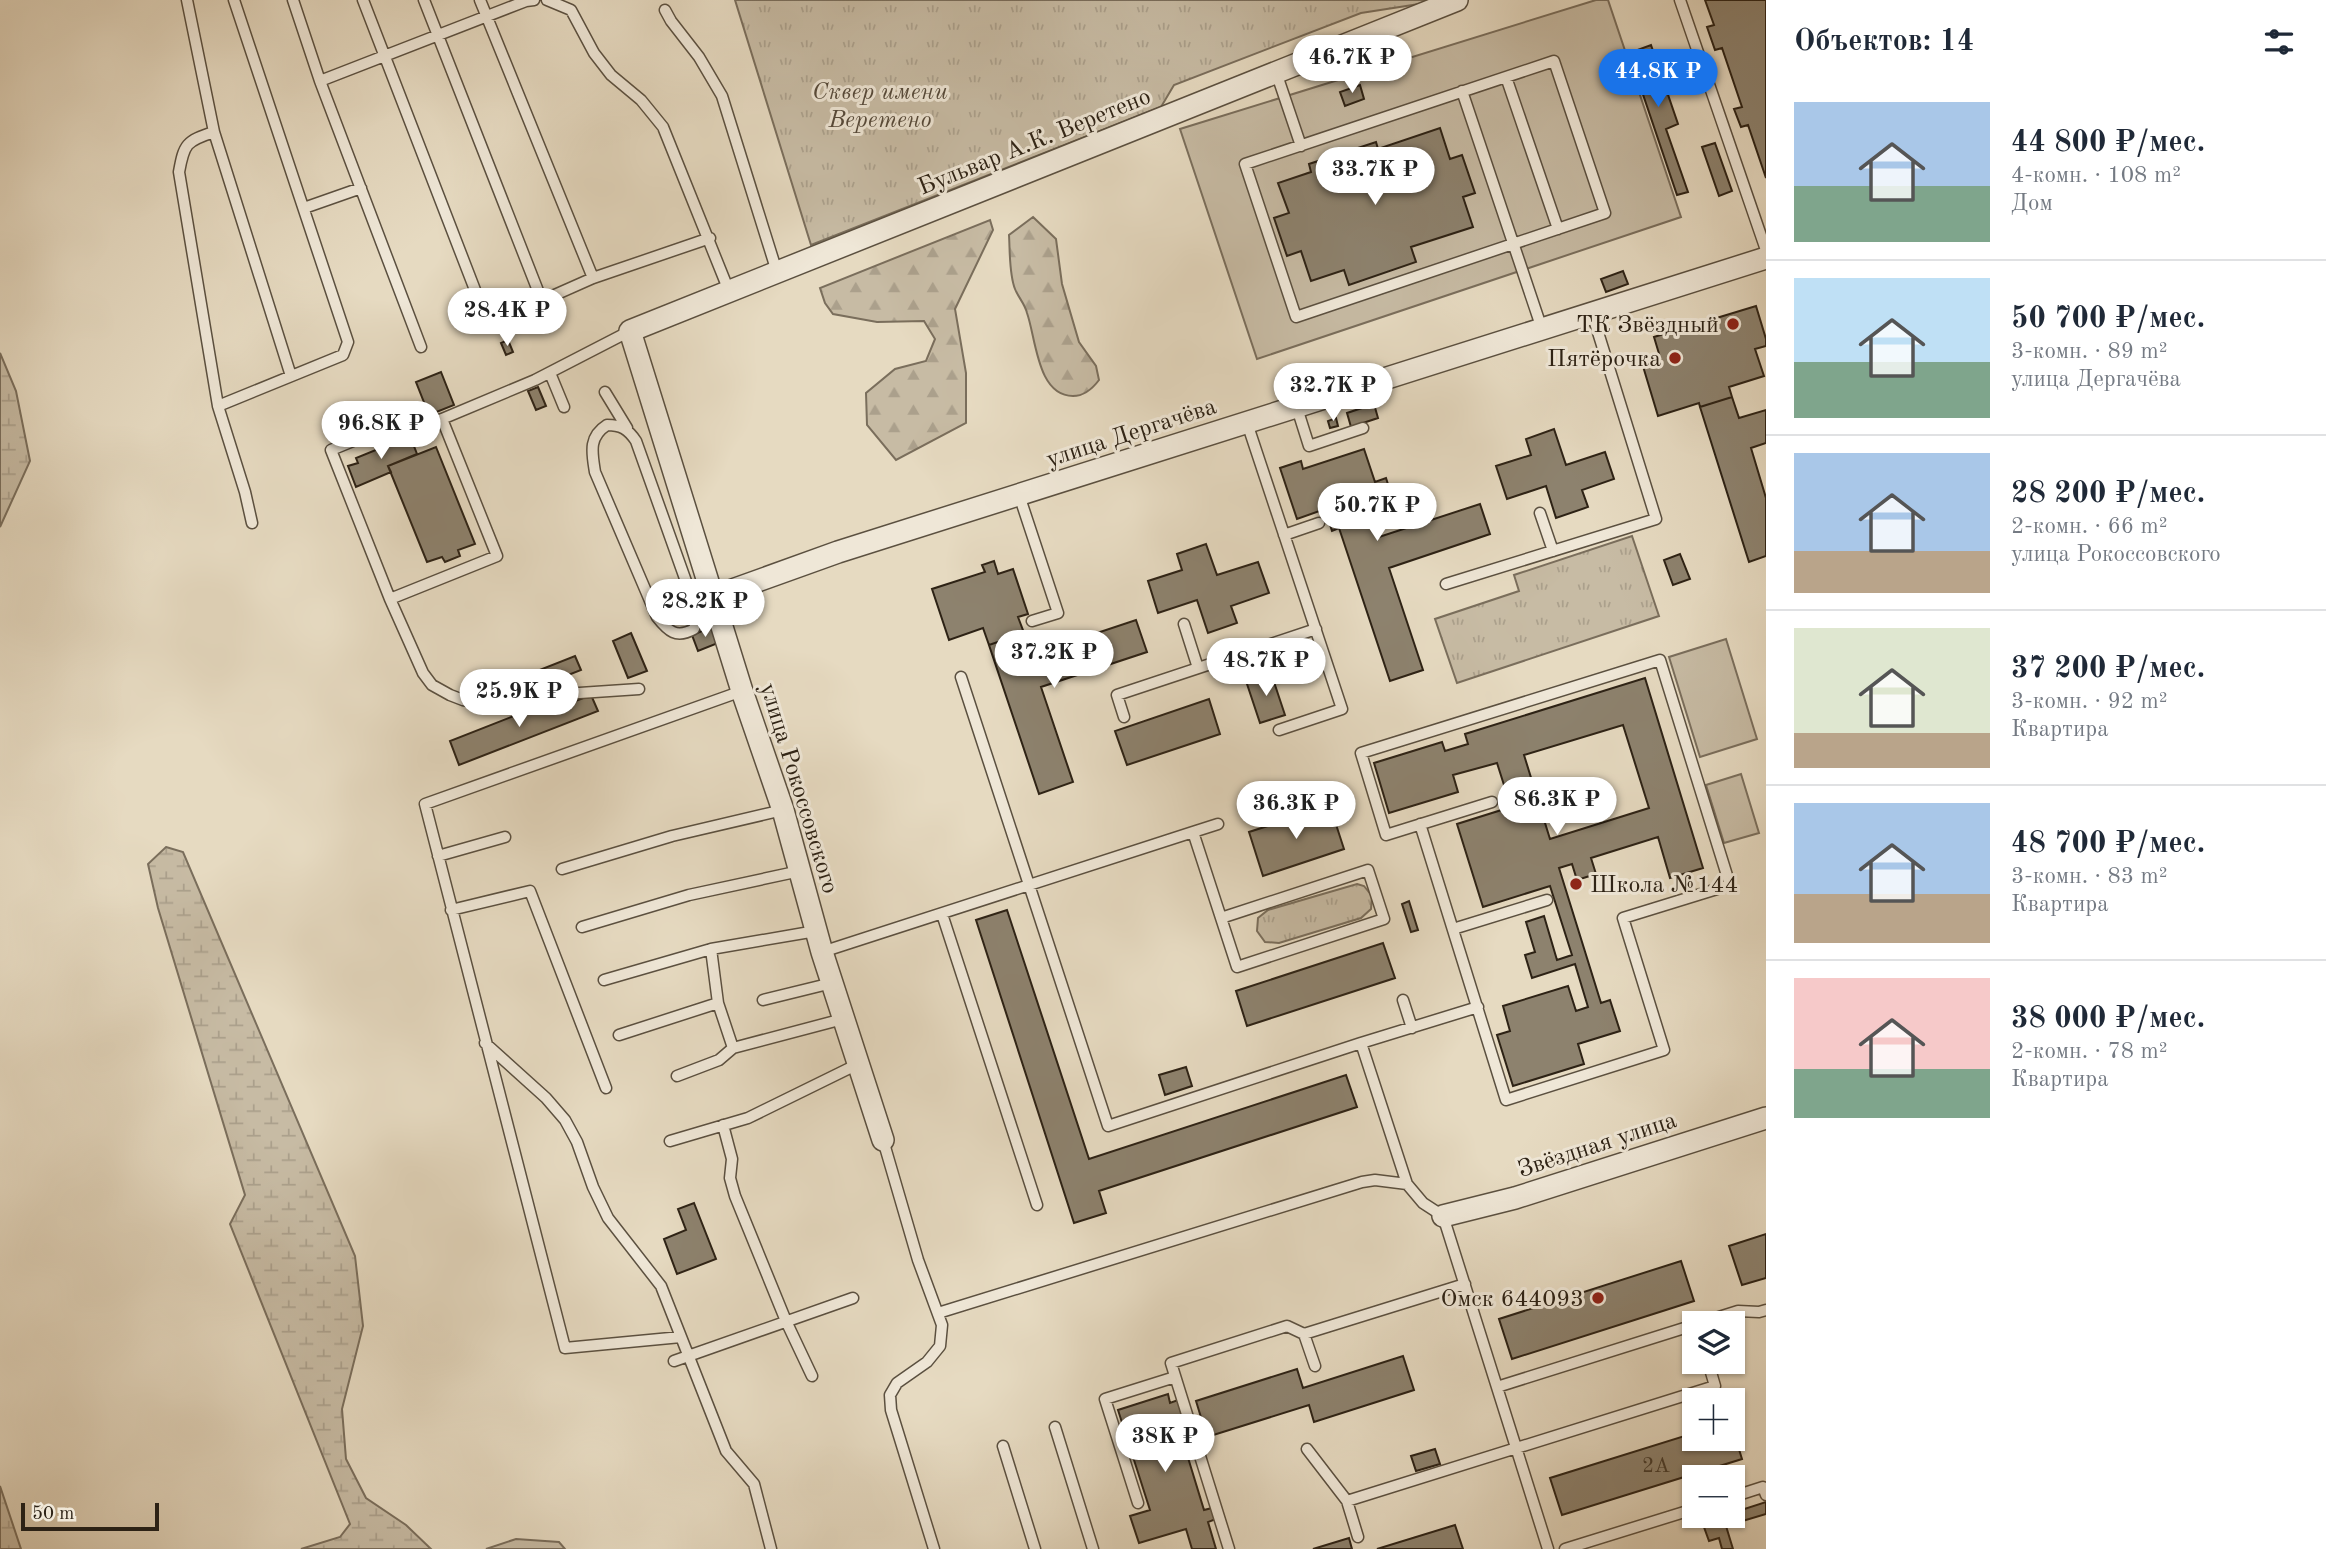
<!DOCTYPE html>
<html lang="ru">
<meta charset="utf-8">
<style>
:root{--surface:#fff;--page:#f2f2f3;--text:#1f2937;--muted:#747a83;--line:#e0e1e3;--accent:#1a73e8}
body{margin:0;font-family:"Old Standard TT",serif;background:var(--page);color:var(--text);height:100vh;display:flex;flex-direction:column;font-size:26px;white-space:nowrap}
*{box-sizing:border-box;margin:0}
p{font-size:23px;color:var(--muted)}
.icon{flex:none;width:38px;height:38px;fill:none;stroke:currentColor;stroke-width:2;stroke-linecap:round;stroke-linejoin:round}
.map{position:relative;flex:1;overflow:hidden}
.drawer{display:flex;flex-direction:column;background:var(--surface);width:560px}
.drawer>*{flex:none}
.controls{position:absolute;left:1682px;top:1311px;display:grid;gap:14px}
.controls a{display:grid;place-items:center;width:63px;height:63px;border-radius:0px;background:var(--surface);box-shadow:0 2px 5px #0004;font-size:35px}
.scale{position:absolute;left:21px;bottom:18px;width:138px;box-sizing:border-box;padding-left:7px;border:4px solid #2d2215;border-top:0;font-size:19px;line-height:24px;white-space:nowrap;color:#2d2215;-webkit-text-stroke:5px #efe7d7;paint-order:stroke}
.price{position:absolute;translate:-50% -60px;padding:0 16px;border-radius:24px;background:#fff;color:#222;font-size:23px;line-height:46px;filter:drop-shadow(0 2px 4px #0008)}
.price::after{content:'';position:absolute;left:50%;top:42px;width:21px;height:16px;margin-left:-10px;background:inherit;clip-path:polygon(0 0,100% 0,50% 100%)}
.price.on{background:var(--accent);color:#fff}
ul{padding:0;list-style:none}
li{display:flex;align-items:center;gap:21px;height:175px;padding:0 28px}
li+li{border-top:2px solid var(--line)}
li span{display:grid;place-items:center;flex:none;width:196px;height:140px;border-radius:0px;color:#555}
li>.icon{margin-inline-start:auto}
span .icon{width:84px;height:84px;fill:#fffc;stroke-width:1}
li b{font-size:30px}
h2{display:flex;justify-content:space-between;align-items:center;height:84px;padding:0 28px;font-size:30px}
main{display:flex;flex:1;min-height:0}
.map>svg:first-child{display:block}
.green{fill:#c7bba4;stroke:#7a6e5c;stroke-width:2}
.forest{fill:url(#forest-firs);stroke:#7a6e5c;stroke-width:2}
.wetland{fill:url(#wetland-marsh);stroke:#7a6e5c;stroke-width:2}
.park{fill:url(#park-tufts);stroke:#7a6e5c;stroke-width:2}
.building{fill:#8d826e;stroke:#2d2215;stroke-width:2;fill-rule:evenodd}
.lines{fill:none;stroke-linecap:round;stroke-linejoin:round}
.service-casing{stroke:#5b5040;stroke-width:13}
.minor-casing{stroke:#5b5040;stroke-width:24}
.service{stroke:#efe7d7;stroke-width:10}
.minor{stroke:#efe7d7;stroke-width:21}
.poi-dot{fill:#8f2418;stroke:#efe7d7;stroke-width:2.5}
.labels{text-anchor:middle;stroke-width:6;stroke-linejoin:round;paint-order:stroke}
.number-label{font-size:21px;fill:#453a2b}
.park-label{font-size:24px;font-style:italic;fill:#544839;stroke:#efe7d7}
.street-label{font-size:24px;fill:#2d2215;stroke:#efe7d7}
.poi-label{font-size:24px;fill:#2d2215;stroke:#efe7d7;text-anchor:end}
</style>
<main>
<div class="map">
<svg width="1766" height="1549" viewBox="0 0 1766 1549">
<defs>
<pattern id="forest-firs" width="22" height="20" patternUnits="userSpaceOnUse" patternTransform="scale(1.75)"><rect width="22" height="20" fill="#c7bba4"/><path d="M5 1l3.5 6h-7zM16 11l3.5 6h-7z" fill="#aba08c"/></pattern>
<pattern id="wetland-marsh" width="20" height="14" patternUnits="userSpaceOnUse" patternTransform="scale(1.75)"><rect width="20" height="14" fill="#c7bba4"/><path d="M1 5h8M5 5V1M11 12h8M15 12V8" fill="none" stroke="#aba08c"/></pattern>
<pattern id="park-tufts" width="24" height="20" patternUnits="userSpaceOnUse" patternTransform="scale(1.75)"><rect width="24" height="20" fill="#c7bba4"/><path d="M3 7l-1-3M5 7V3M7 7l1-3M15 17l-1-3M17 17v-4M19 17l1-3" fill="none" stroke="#aba08c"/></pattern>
</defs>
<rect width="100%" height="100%" fill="#e6dac1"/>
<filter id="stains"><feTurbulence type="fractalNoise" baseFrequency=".00286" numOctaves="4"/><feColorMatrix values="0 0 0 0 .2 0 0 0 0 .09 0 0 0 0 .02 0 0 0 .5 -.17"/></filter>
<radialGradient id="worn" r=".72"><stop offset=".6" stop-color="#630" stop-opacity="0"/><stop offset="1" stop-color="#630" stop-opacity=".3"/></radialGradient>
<path class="green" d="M1596,0h12l73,217 -424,142 -77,-230z
M1726,639l31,100 -57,18 -31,-100z
M1741,774l18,59 -35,10 -18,-58z
M516,1539l43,3 6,7h-79z"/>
<path class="forest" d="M1033,217l23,22 6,45 17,58 17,24 3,14c-6,8 -15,16 -26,16 -36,0 -37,-58 -46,-83 -2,-9 -9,-16 -12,-24 -6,-15 -5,-38 -6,-54z
M990,220l3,10 -38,79 11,64v50l-70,37 -29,-35 -1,-32 29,-24 31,-8 9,-22 -11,-18 -47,1 -44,-8 -8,-11 -5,-15z"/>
<path class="wetland" d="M0,353l16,38 14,70 -30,66z
M166,847l17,5 172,404 8,70 -21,83 4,50 20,39 40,27 25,24h-130l39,-12 10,-13 -120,-300 15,-29 -87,-287 -10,-44z
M0,1486l21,63h-21z"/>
<path class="park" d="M735,0h693l-9,4 -58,9 -187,72 -13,22 -350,138z
M1632,536l27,80 -202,67 -22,-64 84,-28 -5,-16z
M1357,884l7,2 8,10 -1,13 -10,9 -82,25 -14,-1 -8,-11 1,-13 10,-8z"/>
<path class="building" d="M1705,0h61v178l-18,-53 -7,2 -7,-18 8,-2 -20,-59 -7,2 -8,-23 7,-2z
M1651,45l27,79 -12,5 22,63 -11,3 -48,-142z
M1360,85l4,14 -19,7 -5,-14z
M1440,128l10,31 12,-4 13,38 -12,4 10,30 -62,20 5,15 -67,23 -5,-15 -33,11 -10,-30 -14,5 -13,-38 15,-5 -11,-30 33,-11 -2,-8 67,-22 2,7z
M1715,143l17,48 -13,5 -17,-49z
M1623,271l5,13 -22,8 -5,-13z
M1756,306l10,33v7l-11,3 9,27 -35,11 3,10 -32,10 -1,-4 -41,13 -16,-53 18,-6 -6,-20z
M508,340l5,12 -7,3 -5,-12z
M441,372l13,33 -25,10 -13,-33z
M538,387l8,19 -10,4 -8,-19z
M1732,397l7,21 27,-8v33l-15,5 15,50v58l-17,6 -49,-155z
M1374,404l4,14 -27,9 -4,-14z
M1336,418l2,8 -8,2 -2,-7z
M1554,429l12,36 39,-13 9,27 -32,11 6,17 -32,11 -10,-32 -39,13 -11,-33 35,-11 -5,-16z
M410,436l7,18 -29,12 3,6 -35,15 -8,-21 10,-3 -2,-5z
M436,447l39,97 -17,6 2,6 -15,6 -3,-5 -15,5 -39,-96z
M1364,449l11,33 11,-4 6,19 -10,4 2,6 -14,4 9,26 101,-33 10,30 -101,34 34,102 -33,11 -51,-153 -7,3 -7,-22 -28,10 -17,-51 21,-7 2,8z
M1206,544l11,31 41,-13 11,31 -38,13 6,17 -29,10 -11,-33 -39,13 -10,-32 34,-11 -5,-16z
M1680,554l10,25 -17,6 -9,-25z
M994,561l4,13 15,-5 15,45 -10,3 6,16 -35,12 -6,-17 -34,12 -17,-51 53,-17 -3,-7z
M1136,620l11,32 -106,35 32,95 -34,12 -50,-149 35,-12 7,22z
M712,627l6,16 -20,8 -6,-16z
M631,633l16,38 -19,7 -15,-37z
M575,656l6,14 -38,15 -6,-14z
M1271,673l14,42 -25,8 -14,-42z
M1645,678l58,190 -33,10 -12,-41 -67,21 5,16 -19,6 -5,-16 -13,4 42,135 9,-3 10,31 -42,13 6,20 -71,22 -16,-51 13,-4 -7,-25 65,-20 8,25 12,-4 -13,-43 -43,14 -7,-23 10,-3 -9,-30 18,-6 13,44 15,-5 -22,-69 -67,21 -26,-83 54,-17 -14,-44 -44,12 5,17 -69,21 -15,-50 68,-21 3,9 23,-7 -3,-10zM1623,725l26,83 -99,31 -26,-84z
M591,695l7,16 -139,54 -9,-24 97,-38 3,8z
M1209,699l11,35 -93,31 -12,-34z
M1330,806l14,43 -81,27 -14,-44z
M1409,901l9,29 -7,2 -9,-28z
M1007,910l82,249 257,-84 11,32 -258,84 7,22 -32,10 -98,-303z
M1383,943l12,35 -148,48 -11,-35z
M1186,1067l6,19 -27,9 -6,-20z
M694,1203l22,56 -39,15 -13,-35 22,-9 -8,-21z
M1766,1234v44l-24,7 -13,-39z
M1681,1261l13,40 -182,58 -13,-40z
M1403,1356l11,34 -100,32 -5,-17 -102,32 -11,-36 101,-32 6,19z
M1168,1394l2,9 8,-3 11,36 -7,2 22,72 8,-2 4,11 -8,3 8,27h-24l-6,-20 -47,14 -9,-27 20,-6 -32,-100z
M1732,1427l10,32 -180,56 -12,-37 144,-45v5h38z
M1435,1449l5,15 -24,7 -5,-15z
M1702,1472l2,5h-10v18l-6,-19z
M1766,1502v12l-40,12 7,23h-11l-3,-11 -10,3 -9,-25h16v2l16,-2v-3z
M1455,1525l8,24h-86z
M1349,1538l3,11h-39z"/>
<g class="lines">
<g class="service-casing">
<path id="service" d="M187,0l27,132 77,244
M293,0l27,81 101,266
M363,0l119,308 8,8 15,1 88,-39 117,-40
M424,0l118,301
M480,0l113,278
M547,0l24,10 23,43 17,22 30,25 22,27 66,164
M1680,0l86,250
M665,10l6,11 28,36 23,39 55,176
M1554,61l51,152 -309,104 -51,-153z
M1276,72l25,74
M1506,77l52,152
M320,81l206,-80 8,-1
M1462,91l80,238
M214,132c-28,9 -30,12 -35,40l39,234 27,86 7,31
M304,208l57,-20
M630,331l-95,49 -93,39 -26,6 -29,2 -56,23 59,149 33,74 9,12 18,10 13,5 30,5 42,-9 104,-7
M550,373l14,34
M605,392l22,36
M218,406l125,-51 5,-13 -114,-342
M1297,408l12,38 54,-18
M1247,423l95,286 -63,21
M607,425c14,0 21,4 29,16l62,174 -4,14c-18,10 -26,2 -37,-12l-62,-145c-3,-19 -7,-35 12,-47z
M1019,495l39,118 -26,8
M1540,513l13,38
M1284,535l35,-12
M1446,584l210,-65 -64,-206
M390,599l107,-43 -55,-137
M1184,624l14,44
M961,677l147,449 253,-83 46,141 16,19 20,13 105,333
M1124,717l-7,-22 199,-66
M1420,824l86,276 158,-50 -41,-132 107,-33 -70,-225 -299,93 25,82 106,-33
M1193,832l25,-8
M438,856l67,-19
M562,869l110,-33 111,-26
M451,910l79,-19 76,197
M942,914l95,291
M582,927l107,-32 111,-24
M1453,929l94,-29
M711,949l7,54 15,45 110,-29
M822,952l371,-120 44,135 147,-48 -16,-49 -147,48
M604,980l107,-31 105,-18
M763,1000l69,-17
M1403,1000l9,28
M619,1035l99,-32
M485,1043l61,55 19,22 12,22 16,45 15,31 53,68 65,165 28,33 17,65
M1361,1043l117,-36
M677,1076l42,-16 14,-12
M723,1125l9,34 -2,19 5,18 51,125 26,55
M883,1140l35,120 24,65 -2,21 -13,16 -30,21 -7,12 1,15 43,139
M670,1141l78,-23 110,-54
M938,1313l424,-131 13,-2 32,4
M1700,1323l38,-12 21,1 7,-2
M1304,1334l11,32
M681,1337l-116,11 -140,-544 317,-113
M674,1361l179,-63
M1497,1387l197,-62
M1055,1427l38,122
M1003,1446l32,103
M1307,1449l40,52
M1732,1497l31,-10 3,8
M1138,1503l-33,-104 70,-22
M1358,1537l-11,-36 368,-115 -7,-24
M1229,1549l-58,-186 116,-37 17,8 161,-50
M1565,1549l129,-40"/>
</g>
<g class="minor-casing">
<path id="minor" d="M713,597l125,-45 928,-294
M883,1140l-61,-188 -39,-142 -41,-119 -112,-360 827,-331
M1443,1216l72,-18 251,-80"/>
</g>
<use href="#service" class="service"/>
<use href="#minor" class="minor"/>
</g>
<g class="poi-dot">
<circle cx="1733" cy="324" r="7"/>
<circle cx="1675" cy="358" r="7"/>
<circle cx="1576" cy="884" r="7"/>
<circle cx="1598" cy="1298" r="7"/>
</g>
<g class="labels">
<g class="number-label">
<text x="1656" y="1472">2А</text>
</g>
<g class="park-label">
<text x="880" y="99">Сквер имени<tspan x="880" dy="28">Веретено</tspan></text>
</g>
<g class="street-label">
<text transform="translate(1034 141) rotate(-22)" y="8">Бульвар А.К. Веретено</text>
<text transform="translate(1131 432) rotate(-18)" y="8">улица Дергачёва</text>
<text transform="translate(800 788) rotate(73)" y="8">улица Рокоссовского</text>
<text transform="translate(1597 1144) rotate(-18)" y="8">Звёздная улица</text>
</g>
<g class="poi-label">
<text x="1719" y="332">ТК Звёздный</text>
<text x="1661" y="366">Пятёрочка</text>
<text x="1590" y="892" text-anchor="start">Школа №144</text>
<text x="1584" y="1306">Омск 644093</text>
</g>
</g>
<rect width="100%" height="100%" filter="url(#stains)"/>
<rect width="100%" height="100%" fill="url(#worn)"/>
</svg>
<div class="controls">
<a><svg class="icon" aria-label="layers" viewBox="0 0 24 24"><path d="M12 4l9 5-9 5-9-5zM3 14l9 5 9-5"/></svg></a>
<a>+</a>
<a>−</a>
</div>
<div class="scale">50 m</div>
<b class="price" style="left:1352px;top:95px">46.7K ₽</b>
<b class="price on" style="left:1658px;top:109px">44.8K ₽</b>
<b class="price" style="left:1375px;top:207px">33.7K ₽</b>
<b class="price" style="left:507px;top:348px">28.4K ₽</b>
<b class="price" style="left:1333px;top:423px">32.7K ₽</b>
<b class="price" style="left:381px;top:461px">96.8K ₽</b>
<b class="price" style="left:1377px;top:543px">50.7K ₽</b>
<b class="price" style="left:705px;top:639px">28.2K ₽</b>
<b class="price" style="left:1054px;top:690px">37.2K ₽</b>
<b class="price" style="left:1266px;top:698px">48.7K ₽</b>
<b class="price" style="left:519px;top:729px">25.9K ₽</b>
<b class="price" style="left:1557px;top:837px">86.3K ₽</b>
<b class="price" style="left:1296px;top:841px">36.3K ₽</b>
<b class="price" style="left:1165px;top:1474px">38K ₽</b>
</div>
<section class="drawer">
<h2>Объектов: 14<svg class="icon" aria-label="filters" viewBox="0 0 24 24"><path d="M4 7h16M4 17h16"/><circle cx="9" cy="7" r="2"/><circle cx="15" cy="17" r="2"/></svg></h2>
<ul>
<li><span style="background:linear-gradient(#a9c7e8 60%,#7fa58c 0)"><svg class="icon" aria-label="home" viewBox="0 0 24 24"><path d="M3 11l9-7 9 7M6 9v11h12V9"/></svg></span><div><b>44 800 ₽/мес.</b><p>4-комн. · 108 m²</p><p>Дом</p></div></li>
<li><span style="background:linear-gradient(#bfe0f5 60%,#7fa58c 0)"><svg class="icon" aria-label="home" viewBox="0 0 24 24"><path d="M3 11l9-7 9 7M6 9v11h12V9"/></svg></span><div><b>50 700 ₽/мес.</b><p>3-комн. · 89 m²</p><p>улица Дергачёва</p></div></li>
<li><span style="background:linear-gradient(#a9c7e8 70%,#b9a48a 0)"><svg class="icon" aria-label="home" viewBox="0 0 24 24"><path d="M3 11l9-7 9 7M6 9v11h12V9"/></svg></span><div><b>28 200 ₽/мес.</b><p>2-комн. · 66 m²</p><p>улица Рокоссовского</p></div></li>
<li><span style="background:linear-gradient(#dfe7d0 75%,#b9a48a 0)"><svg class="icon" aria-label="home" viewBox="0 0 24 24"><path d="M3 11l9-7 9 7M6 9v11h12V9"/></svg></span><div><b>37 200 ₽/мес.</b><p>3-комн. · 92 m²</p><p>Квартира</p></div></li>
<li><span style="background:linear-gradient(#a9c7e8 65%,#b9a48a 0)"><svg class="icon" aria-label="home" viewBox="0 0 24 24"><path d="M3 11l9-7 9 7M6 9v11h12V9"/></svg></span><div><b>48 700 ₽/мес.</b><p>3-комн. · 83 m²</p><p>Квартира</p></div></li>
<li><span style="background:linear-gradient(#f6c9c9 65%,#7fa58c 0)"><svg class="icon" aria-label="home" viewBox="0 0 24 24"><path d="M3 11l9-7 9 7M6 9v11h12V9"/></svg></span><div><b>38 000 ₽/мес.</b><p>2-комн. · 78 m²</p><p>Квартира</p></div></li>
</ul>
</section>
</main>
